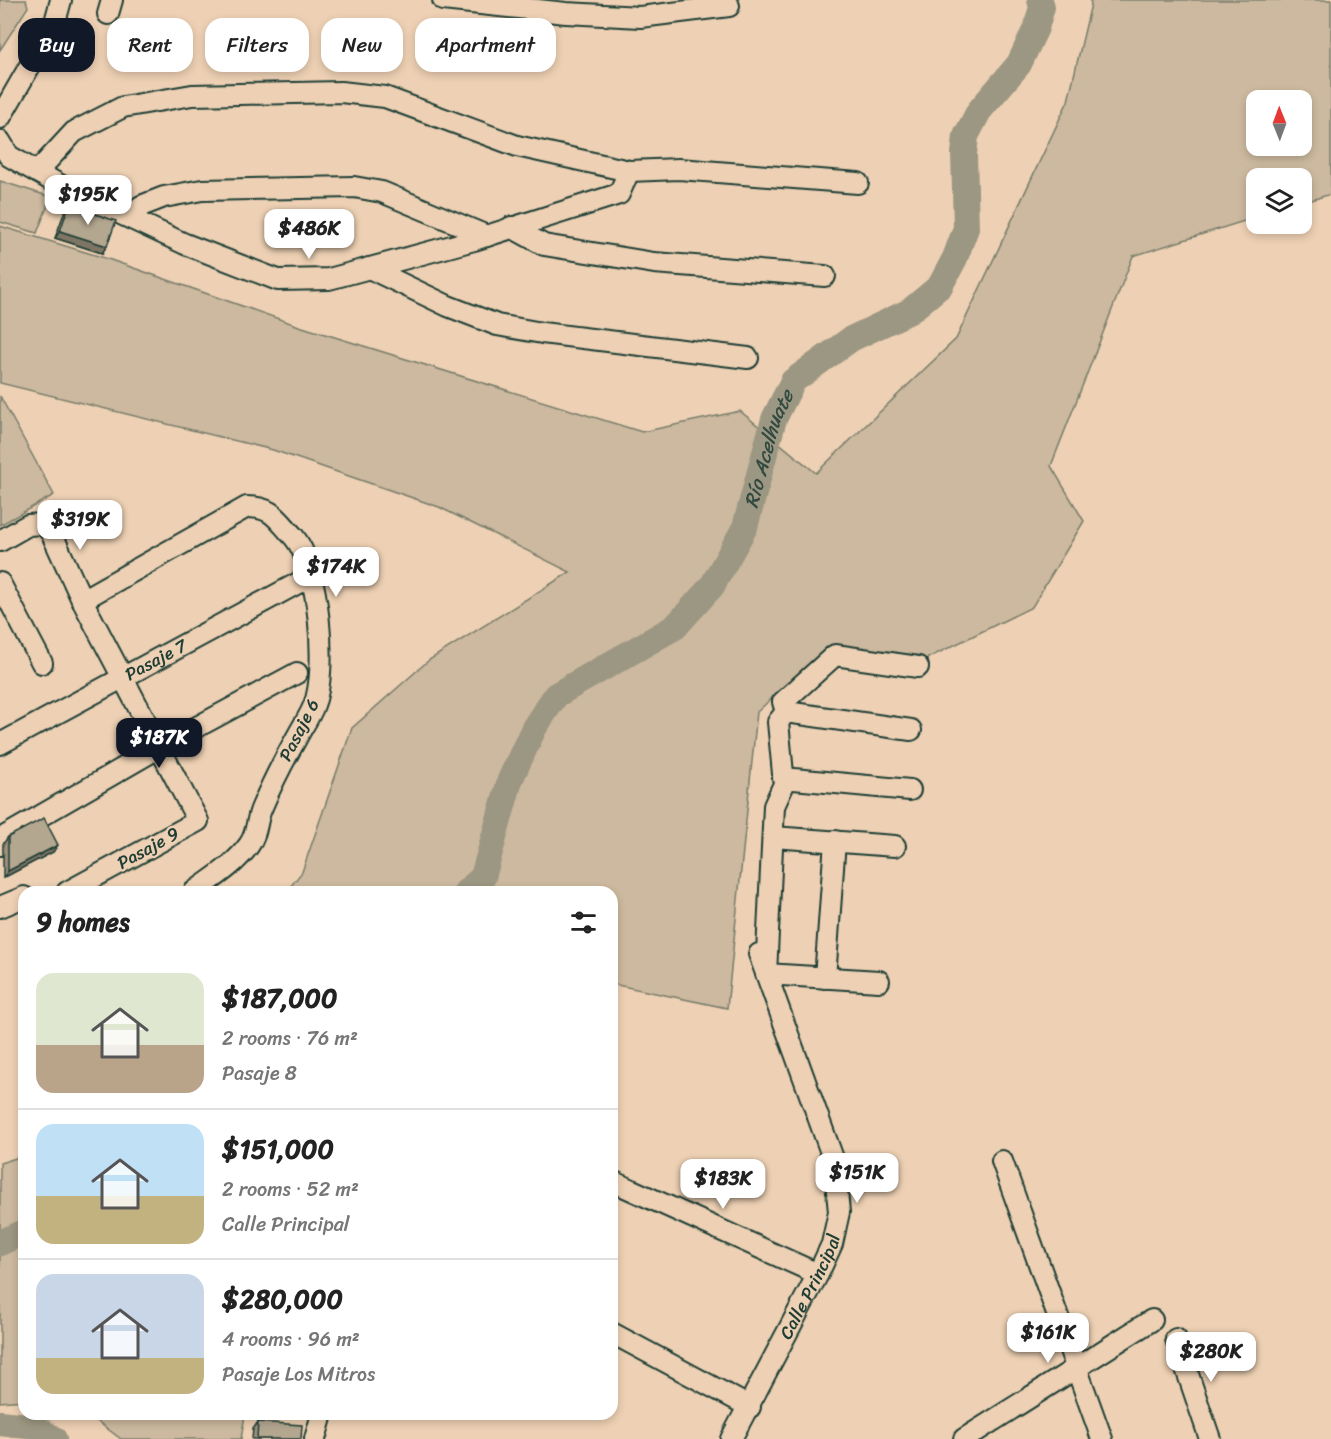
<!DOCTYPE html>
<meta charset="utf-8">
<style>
:root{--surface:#fff;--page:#f6f6f6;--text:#222;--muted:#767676;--line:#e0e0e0;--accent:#111827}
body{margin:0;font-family:Sriracha,sans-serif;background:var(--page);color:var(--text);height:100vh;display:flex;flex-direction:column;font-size:22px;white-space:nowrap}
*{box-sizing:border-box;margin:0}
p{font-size:20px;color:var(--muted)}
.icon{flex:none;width:33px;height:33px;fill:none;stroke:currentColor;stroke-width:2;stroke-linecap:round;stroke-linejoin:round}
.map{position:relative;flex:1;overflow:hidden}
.side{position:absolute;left:18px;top:886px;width:600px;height:534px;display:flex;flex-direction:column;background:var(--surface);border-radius:18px;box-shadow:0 3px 9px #0003}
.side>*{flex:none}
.top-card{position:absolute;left:18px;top:18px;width:600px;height:54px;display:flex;gap:12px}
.needle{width:39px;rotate:359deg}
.buttons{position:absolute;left:1246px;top:90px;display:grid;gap:12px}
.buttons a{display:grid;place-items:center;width:66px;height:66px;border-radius:12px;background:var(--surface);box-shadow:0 3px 9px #0003;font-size:30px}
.price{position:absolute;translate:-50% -51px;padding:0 14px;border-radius:12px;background:#fff;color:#222;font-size:20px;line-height:39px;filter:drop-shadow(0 2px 3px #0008)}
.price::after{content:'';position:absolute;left:50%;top:36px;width:18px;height:14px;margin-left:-9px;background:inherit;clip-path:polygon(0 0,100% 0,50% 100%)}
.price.active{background:var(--accent);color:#fff}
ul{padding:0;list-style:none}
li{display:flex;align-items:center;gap:18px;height:150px;padding:0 18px}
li+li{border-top:2px solid var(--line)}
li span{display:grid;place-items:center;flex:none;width:168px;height:120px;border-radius:18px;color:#555}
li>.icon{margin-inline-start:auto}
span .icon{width:72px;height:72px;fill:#fffc;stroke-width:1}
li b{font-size:26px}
h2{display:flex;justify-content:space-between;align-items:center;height:72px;padding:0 18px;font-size:26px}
.tag{padding:0 21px;border-radius:18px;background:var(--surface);box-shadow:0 3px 9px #0003;font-size:21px;line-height:54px}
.tag.active{background:var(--accent);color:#fff}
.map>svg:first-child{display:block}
.green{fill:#ccb99f;stroke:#767b6a;stroke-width:1.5;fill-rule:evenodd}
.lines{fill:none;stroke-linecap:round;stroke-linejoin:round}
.river{stroke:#9c9782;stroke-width:26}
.minor-casing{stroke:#1f3d34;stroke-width:24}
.minor{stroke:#eed1b4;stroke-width:20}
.wall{fill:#9b907c;stroke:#1f3d34;stroke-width:1.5}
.shaded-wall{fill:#7e7565;stroke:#1f3d34;stroke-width:1.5}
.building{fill:#b4a790;stroke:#1f3d34;stroke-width:1.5}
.labels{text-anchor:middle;stroke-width:4.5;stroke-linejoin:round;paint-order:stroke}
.street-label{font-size:18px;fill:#1f3d34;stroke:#eed1b4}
.water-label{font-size:20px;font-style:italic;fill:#324a40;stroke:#eed1b4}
</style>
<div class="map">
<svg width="1331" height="1439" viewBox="0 0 1331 1439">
<rect width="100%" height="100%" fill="#eed1b4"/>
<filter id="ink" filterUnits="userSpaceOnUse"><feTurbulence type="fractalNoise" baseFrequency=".0167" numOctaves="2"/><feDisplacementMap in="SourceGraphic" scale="12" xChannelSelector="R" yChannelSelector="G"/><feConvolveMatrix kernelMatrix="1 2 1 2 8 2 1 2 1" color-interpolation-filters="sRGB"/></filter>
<g filter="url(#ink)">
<path class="green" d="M0,0h26l2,7 -28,43z
M1090,0h241v194l-29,9v-25h-45v39l-124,39 -82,210 33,55 -52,86 -106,52 -100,-11 -69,64 -30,296 -115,-24v-92h-326l16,-20 50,-144 77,-68 141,-88 -131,-65 -166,-57 -273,-67v-157l108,33 191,67 343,106 98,-21 76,62 140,-134 112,-238 23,-97zM1257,100h45v46h-45z
M0,181l51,16 -14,36 -37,-11z
M0,396l54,99 -54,30z
M24,1153v247l-24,2v-239l16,-5z
M89,1415h156l-4,24h-120z"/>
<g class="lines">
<g class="river">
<path id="s1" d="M466,892l17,-15 27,-97 24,-52 22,-33 119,-68 37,-41 33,-59 29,-108 19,-38 58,-42 59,-28 30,-25 15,-28 11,-30 -2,-74 2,-18 13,-25 40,-47 17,-36 6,-21 -2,-7"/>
<path d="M0,1243l24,-11"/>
<path d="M0,1423l35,4 19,12"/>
</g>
<g class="minor-casing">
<g id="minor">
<path d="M443,0l123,13 74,4 89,-11"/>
<path d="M108,14l4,-14"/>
<path d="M0,118l55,-96 6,-22"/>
<path d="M0,141l9,15 56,32 120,56 93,36 51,-1 145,-39 145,-46 10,-23"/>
<path d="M37,172l37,-40 49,-25 69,-12 149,-3 44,5 132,49 112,25 50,-2 179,14"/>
<path d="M131,218l10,-12 23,-9 38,-7 152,-3 28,5 105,44"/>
<path d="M511,227l33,18 110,18 171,13"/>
<path d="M369,268l79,38 49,19 45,8 206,25"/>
<path d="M0,541l28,-16 15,-1 8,8 31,68 116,221 -131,71"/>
<path d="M0,583l42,80"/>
<path d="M82,600l165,-93c26,0 30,12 47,30 25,29 34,134 20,168 -4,11 -12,22 -17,32 -13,23 -25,46 -35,70 -6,12 -4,26 -13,38 -14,20 -36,33 -55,47"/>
<path d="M786,712l-3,-10 52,-47 83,12"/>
<path id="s2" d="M0,744l311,-168"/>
<path d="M783,778l127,12"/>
<path d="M773,837l122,9"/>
<path d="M0,845l4,-8 154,-89 139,-75"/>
<path d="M0,907l24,-10"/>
<path d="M825,978l10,-137"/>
<path d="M879,981l-113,-7 8,-168 10,-22 -6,-62 8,-10 125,18"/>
<path d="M1002,1161l100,278"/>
<path d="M612,1181l206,93"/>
<path d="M612,1333l138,74"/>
<path d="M1176,1339l34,100"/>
<path d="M315,1439l7,-25"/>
<path id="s3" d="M731,1439l87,-165 14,-30 7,-32 -5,-51 -75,-207"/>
<path d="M964,1439l188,-119"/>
</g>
</g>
<use href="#minor" class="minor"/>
</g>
<path class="wall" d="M69,205l33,48 -47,-15 9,-25z
M8,837l45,15 -50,26v-34z
M258,1422l43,17h-49l1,-10z"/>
<path class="shaded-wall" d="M60,231l47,15 -5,7 -47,-15z
M58,845l-5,7 -50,26 5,-7z"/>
<path class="building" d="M69,205l47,16 -9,25 -47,-15z
M44,818l14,27 -50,26v-34z
M258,1422l44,3 -1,14h-44z"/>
</g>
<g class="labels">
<g class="street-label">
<text dy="6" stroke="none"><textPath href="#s2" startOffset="177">Pasaje 7</textPath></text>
<text transform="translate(299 730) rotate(-63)" y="6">Pasaje 6</text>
<text transform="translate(148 848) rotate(-29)" y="6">Pasaje 9</text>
<text dy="6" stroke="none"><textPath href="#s3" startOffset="172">Calle Principal</textPath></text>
</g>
<g class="water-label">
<text dy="7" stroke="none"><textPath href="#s1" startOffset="562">Río Acelhuate</textPath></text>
</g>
</g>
</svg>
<div class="buttons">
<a><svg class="needle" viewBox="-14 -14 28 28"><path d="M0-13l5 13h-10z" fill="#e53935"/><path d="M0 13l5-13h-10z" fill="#767676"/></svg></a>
<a><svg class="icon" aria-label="layers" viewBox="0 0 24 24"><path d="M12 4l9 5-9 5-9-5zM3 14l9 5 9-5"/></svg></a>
</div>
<b class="price" style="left:88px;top:226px">$195K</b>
<b class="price" style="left:309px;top:260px">$486K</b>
<b class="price" style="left:80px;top:551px">$319K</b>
<b class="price" style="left:336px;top:598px">$174K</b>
<b class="price active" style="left:159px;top:769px">$187K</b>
<b class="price" style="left:857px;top:1204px">$151K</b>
<b class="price" style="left:723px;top:1210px">$183K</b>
<b class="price" style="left:1048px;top:1364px">$161K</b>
<b class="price" style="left:1211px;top:1383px">$280K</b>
<div class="top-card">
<a class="tag active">Buy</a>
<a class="tag">Rent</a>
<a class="tag">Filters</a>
<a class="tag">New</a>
<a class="tag">Apartment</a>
</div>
<section class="side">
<h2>9 homes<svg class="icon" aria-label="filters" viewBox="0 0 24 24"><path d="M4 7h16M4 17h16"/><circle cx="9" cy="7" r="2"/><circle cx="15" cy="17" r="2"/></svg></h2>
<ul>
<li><span style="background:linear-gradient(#dfe7d0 60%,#b9a48a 0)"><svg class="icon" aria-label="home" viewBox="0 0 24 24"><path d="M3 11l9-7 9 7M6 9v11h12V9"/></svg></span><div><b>$187,000</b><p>2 rooms · 76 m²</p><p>Pasaje 8</p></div></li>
<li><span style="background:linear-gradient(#bfe0f5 60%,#c2b280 0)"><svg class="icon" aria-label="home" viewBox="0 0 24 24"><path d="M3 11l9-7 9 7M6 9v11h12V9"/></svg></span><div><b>$151,000</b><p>2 rooms · 52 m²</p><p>Calle Principal</p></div></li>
<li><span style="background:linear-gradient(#c9d6e8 70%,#c2b280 0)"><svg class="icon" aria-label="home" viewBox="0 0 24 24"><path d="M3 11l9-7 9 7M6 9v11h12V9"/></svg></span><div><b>$280,000</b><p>4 rooms · 96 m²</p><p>Pasaje Los Mitros</p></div></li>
</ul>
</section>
</div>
